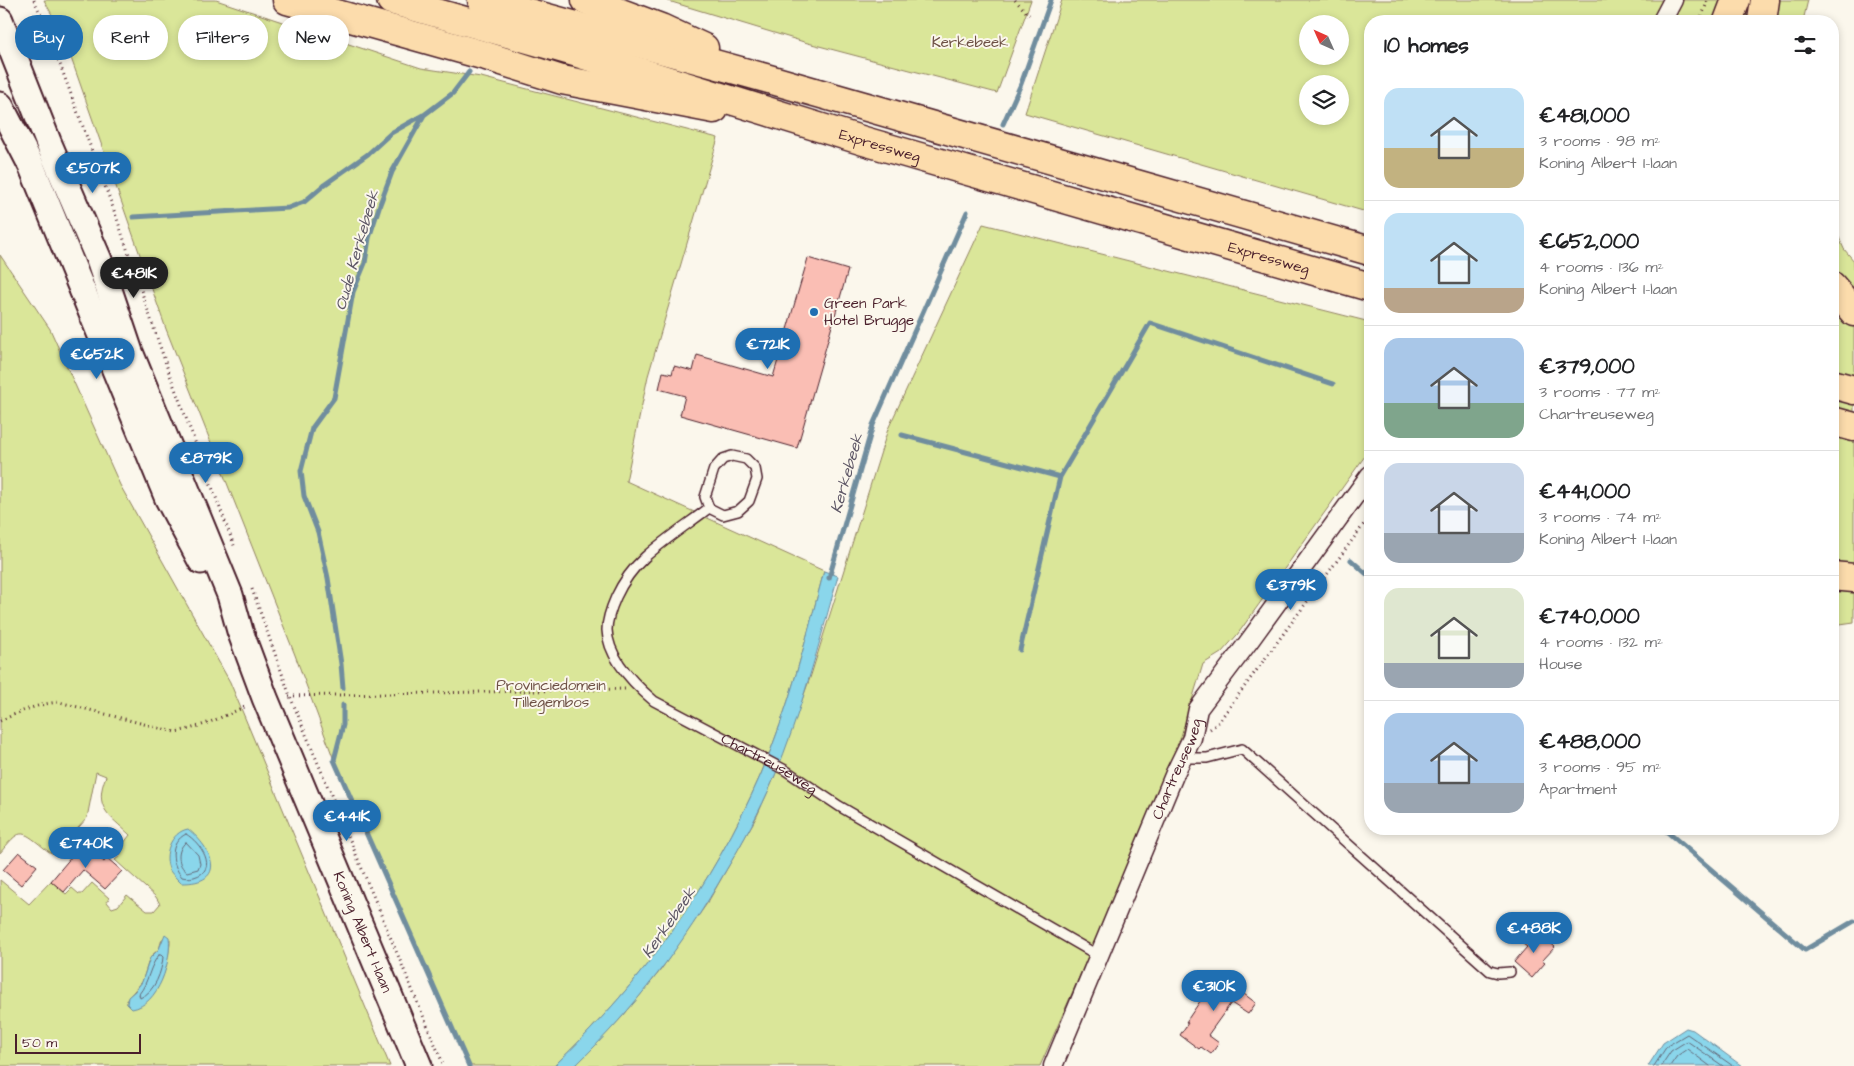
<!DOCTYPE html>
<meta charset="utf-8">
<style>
:root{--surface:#fff;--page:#f2f2f2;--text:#202124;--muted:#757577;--line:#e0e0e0;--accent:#1f6fb2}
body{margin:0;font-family:"Architects Daughter",sans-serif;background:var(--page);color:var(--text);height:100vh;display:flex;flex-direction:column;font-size:19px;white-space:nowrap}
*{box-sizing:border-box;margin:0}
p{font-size:16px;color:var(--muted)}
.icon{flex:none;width:28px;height:28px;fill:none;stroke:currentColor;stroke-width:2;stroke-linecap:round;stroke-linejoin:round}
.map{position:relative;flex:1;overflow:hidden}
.panel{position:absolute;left:1364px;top:15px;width:475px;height:820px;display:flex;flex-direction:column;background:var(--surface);border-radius:20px;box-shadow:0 2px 8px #0003}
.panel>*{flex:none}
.banner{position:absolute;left:15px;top:15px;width:475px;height:45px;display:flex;gap:10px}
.needle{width:32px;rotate:315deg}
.fabs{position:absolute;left:1299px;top:15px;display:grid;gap:10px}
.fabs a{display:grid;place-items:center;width:50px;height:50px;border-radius:50%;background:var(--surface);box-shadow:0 2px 8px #0003;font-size:25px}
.scale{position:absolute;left:15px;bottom:12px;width:126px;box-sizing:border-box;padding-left:5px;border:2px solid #4a1f2b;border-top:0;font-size:14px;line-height:18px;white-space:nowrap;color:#4a1f2b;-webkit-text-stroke:4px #fbf7ec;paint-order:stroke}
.price{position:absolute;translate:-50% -42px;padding:0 11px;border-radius:18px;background:var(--accent);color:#fff;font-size:16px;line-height:32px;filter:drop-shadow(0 1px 2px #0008)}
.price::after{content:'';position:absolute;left:50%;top:30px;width:15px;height:11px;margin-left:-8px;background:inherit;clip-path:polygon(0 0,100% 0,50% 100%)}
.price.selected{background:#222;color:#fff}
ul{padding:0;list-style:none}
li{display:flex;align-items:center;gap:15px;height:125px;padding:0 20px}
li+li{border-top:1px solid var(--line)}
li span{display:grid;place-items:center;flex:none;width:140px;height:100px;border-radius:15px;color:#555}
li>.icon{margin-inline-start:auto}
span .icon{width:60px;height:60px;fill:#fffc;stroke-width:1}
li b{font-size:21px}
h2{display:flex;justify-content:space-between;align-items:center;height:60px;padding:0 20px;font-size:21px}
.chip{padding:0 18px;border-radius:22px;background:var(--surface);box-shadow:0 2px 8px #0003;font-size:18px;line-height:45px}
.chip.selected{background:var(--accent);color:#fff}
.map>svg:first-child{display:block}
.green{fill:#dae699;stroke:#928262;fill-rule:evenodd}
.water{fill:#8ad6eb;stroke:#708d9e}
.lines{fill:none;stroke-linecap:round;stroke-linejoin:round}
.shore{stroke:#646878;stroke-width:1}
.stream{stroke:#708d9e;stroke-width:5}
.building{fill:#fabeb4;stroke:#4a1f2b}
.service-casing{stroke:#4a1f2b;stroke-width:12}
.minor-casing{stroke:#4a1f2b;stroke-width:21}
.secondary-casing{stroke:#4a1f2b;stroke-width:29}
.trunk-casing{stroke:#4a1f2b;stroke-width:31}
.path{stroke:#4a1f2b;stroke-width:3;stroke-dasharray:1 4;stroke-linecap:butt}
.service{stroke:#fbf7ec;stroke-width:9}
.minor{stroke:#fbf7ec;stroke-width:18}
.secondary{stroke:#fbf7ec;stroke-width:25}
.trunk{stroke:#fcdcac;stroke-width:28}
.poi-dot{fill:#1f6fb2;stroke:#fbf7ec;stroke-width:2}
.labels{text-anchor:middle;stroke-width:4;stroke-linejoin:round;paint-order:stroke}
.park-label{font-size:15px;fill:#6e5146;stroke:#fbf7ec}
.street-label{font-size:15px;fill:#4a1f2b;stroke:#fbf7ec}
.poi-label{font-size:15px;fill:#4a1f2b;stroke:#fbf7ec;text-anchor:start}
.water-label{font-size:16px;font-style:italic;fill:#5d5665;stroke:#fbf7ec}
</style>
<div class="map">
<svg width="1854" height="1066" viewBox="0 0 1854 1066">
<rect width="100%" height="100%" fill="#fbf7ec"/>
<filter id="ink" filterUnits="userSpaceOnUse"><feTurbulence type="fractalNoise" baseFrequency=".02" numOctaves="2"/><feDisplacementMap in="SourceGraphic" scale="10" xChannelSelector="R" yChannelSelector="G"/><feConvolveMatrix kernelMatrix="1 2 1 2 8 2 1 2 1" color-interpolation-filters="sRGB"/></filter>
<g filter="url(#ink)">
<path class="green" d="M44,0h172l205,68 60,9 237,61 -70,238 -22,105 198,90c-18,68 -35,138 -63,203 -48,110 -119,209 -207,292h-85l-135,-306 -39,-105 -129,-326 -103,-294z
M665,0h366l-34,93 -193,-51z
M1062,0h746l-5,21h-433v192l-345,-100zM1308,24h32v32h-32zM1308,84h32v32h-32z
M1832,222l12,27 10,12v361l-21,3z
M983,224l387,98v127l-133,186 -16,18 -18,11 -31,102 -132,300h-465l48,-50 37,-45 48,-69 49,-86 17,-38 37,-103 77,-246z
M0,255l50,74 70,156 110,197 160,384h-390v-186l29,24 22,-23 15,13 6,-6 7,6h3l10,-11 17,15 -2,4 5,6 6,-2 9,-11 20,16h7l6,-7 -4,-7 -41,-37 6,-5 -1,-7 10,-13c-21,-20 -37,-27 -24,-59l-10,-4 -9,46 -32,36c-5,-1 -7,-3 -11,-6 -24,-20 -24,-19 -44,5zM162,939l8,1v4c-4,29 -8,44 -32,63l-11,-3v-5l15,-17 6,-19 4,-8 7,-6z"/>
<path class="water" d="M824,571l14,5c-19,68 -37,137 -64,202 -14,33 -31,64 -49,94 -41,72 -91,137 -150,194h-21c88,-83 159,-182 207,-292 28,-65 45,-135 63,-203z
M188,829c25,20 40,55 -7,54 -4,-4 -8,-8 -11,-12 -8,-16 1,-39 18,-42z
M165,934l4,3c3,23 -10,68 -37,72l-5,-5 1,-7 7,-6 7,-9 8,-24 9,-9z
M1686,1028l7,2 49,36h-94l15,-23z"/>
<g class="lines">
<path class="shore" d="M186,834c14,8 34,36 8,43 -5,1 -8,1 -12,0 -11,-13 -14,-34 4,-43z
M186,842l12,13 2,9 -2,5 -11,3c-10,-7 -11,-22 -1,-30z
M159,955h2l2,2c-1,14 -8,35 -23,41l-1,-4c10,-12 10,-28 20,-39z
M1654,1066l13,-20 20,-12 46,32
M1661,1066l10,-15 16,-10 36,25
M1670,1066l7,-10 10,-7 23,17"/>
<path class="stream" d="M1003,124l18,-40 30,-84
M133,217l155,-9 16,-6 20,-17 44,-31 23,-21 32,-18
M902,435l158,42
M1351,560l19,17
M829,578l44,-153 94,-213
M1020,650l40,-173 90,-154 183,61
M343,688l-2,-24 -13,-86 -10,-46 -14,-36 -3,-25 11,-43 22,-30 19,-106 12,-29 4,-25 11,-34 12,-32 32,-57 29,-22 16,-21
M343,705v20l-9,35 135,306
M1664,829l141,121 49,-29"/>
</g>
<path class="building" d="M808,258l40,12 -51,178 -117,-33 5,-19 -26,-7 4,-17 9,2 2,-8 19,5 4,-16 76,22z
M83,843l21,19 3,-4 15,13 -17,18 -22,-19 -19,22 -13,-11z
M19,852l18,14 -16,19 -18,-15z
M1536,930l19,17 -13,14 3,2 -13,15 -18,-16 13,-15 -4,-3z
M1223,974l19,13 -2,4 16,12 -8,11 -17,-11 -23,32 11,8 -8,11 -10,-7 -2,2 -19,-14 8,-12 -2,-1 25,-37 3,1z"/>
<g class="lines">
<g class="service-casing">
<g id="service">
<path id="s1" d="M709,508l-4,-11 9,-28 9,-10 9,-3 14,3 9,9 2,11 -8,22 -11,10 -15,4 -14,-7c-21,16 -44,31 -64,49 -12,11 -22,25 -29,40 -4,9 -9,22 -9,33 1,28 27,54 47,71l131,69 54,36 260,150"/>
<path d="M1182,758h25l35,-9 248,222 8,2 12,-1"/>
</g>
</g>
<g class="minor-casing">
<g id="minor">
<path d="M1662,21l11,-21"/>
<path id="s2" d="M1053,1066l122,-293 17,-35 6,-29 52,-69 120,-165"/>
</g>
</g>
<g class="secondary-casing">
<g id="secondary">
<path id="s3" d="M0,20l49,124 50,116 31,92 100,243 10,36 25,67 154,368"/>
<path d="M0,105l31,60 137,334 33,62"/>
</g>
</g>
<g class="trunk-casing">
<g id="trunk">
<path d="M287,0l199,56 76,24 152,29"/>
<path id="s4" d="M391,0l187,53 286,88 506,146"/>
<path d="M482,0l287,79 601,172"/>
<path d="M586,0l75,28 43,20"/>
<path d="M1728,21l8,-21"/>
<path d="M1762,21l3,-21"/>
<path d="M1832,286l22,26"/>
<path d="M1832,384l22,6"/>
<path d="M1832,421l22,6"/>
<path d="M1832,576l22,2"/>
</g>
</g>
<path class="path" d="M34,0l11,24 71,192 52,154 67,178
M1015,0l14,15
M1700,21l8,-21
M252,589l38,107 154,370
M289,696l336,-7
M0,721c19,-9 37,-17 59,-19l116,30c26,-4 48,-16 72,-26
M1210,729l7,-5 153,-208"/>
<use href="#service" class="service"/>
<use href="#minor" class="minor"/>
<use href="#secondary" class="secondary"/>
<use href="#trunk" class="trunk"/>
</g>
</g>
<circle class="poi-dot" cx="814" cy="312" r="5"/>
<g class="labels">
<g class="park-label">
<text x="970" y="47">Kerkebeek</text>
<text x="551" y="690">Provinciedomein<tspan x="551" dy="17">Tillegembos</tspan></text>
</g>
<g class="street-label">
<text dy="5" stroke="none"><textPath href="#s4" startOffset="510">Expressweg</textPath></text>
<text dy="5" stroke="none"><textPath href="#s4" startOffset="915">Expressweg</textPath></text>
<text dy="5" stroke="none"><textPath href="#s1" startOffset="555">Chartreuseweg</textPath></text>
<text dy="5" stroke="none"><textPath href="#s2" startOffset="322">Chartreuseweg</textPath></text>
<text dy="5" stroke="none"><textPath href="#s3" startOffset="982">Koning Albert I-laan</textPath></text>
</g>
<g class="poi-label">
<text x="824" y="308">Green Park<tspan x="824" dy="17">Hotel Brugge</tspan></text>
</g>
<g class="water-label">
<text transform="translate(356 250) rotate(-74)" y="6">Oude Kerkebeek</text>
<text transform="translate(846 473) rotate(-74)" y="6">Kerkebeek</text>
<text transform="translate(668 922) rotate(-55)" y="6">Kerkebeek</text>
</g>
</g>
</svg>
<div class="fabs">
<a><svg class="needle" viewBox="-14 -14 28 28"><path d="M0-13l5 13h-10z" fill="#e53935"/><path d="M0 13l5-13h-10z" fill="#757577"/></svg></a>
<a><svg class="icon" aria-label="layers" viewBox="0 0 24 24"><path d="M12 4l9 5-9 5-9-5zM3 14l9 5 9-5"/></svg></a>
</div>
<div class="scale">50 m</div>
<b class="price" style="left:93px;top:194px">€507K</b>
<b class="price selected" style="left:134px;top:299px">€481K</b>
<b class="price" style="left:768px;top:370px">€721K</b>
<b class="price" style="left:97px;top:380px">€652K</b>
<b class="price" style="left:206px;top:484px">€879K</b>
<b class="price" style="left:1291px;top:611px">€379K</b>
<b class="price" style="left:347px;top:842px">€441K</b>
<b class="price" style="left:86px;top:869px">€740K</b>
<b class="price" style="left:1534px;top:954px">€488K</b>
<b class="price" style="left:1214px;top:1012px">€310K</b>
<div class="banner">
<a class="chip selected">Buy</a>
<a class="chip">Rent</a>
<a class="chip">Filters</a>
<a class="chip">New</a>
</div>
<section class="panel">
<h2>10 homes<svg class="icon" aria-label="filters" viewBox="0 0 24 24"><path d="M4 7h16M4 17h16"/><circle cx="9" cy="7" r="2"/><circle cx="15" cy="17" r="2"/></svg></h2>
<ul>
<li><span style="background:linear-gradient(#bfe0f5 60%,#c2b280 0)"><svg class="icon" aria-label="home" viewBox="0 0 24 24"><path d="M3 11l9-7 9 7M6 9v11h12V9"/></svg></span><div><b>€481,000</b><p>3 rooms · 98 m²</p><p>Koning Albert I-laan</p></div></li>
<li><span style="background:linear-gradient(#bfe0f5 75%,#b9a48a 0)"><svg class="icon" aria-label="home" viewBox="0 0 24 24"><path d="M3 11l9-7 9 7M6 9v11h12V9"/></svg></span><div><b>€652,000</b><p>4 rooms · 136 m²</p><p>Koning Albert I-laan</p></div></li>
<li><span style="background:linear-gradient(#a9c7e8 65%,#7fa58c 0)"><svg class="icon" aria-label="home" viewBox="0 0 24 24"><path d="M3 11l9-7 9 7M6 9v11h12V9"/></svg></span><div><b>€379,000</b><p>3 rooms · 77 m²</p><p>Chartreuseweg</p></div></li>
<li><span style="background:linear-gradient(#c9d6e8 70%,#9aa5b1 0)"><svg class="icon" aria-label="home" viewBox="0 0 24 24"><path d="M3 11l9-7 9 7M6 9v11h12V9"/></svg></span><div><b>€441,000</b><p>3 rooms · 74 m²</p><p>Koning Albert I-laan</p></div></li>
<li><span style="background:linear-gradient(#dfe7d0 75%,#9aa5b1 0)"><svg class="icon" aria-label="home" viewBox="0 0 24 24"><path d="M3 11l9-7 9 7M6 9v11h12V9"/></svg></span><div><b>€740,000</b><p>4 rooms · 132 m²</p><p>House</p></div></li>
<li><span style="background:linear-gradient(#a9c7e8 70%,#9aa5b1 0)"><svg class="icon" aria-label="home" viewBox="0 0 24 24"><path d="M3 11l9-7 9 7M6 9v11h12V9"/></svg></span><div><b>€488,000</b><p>3 rooms · 95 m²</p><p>Apartment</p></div></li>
</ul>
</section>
</div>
